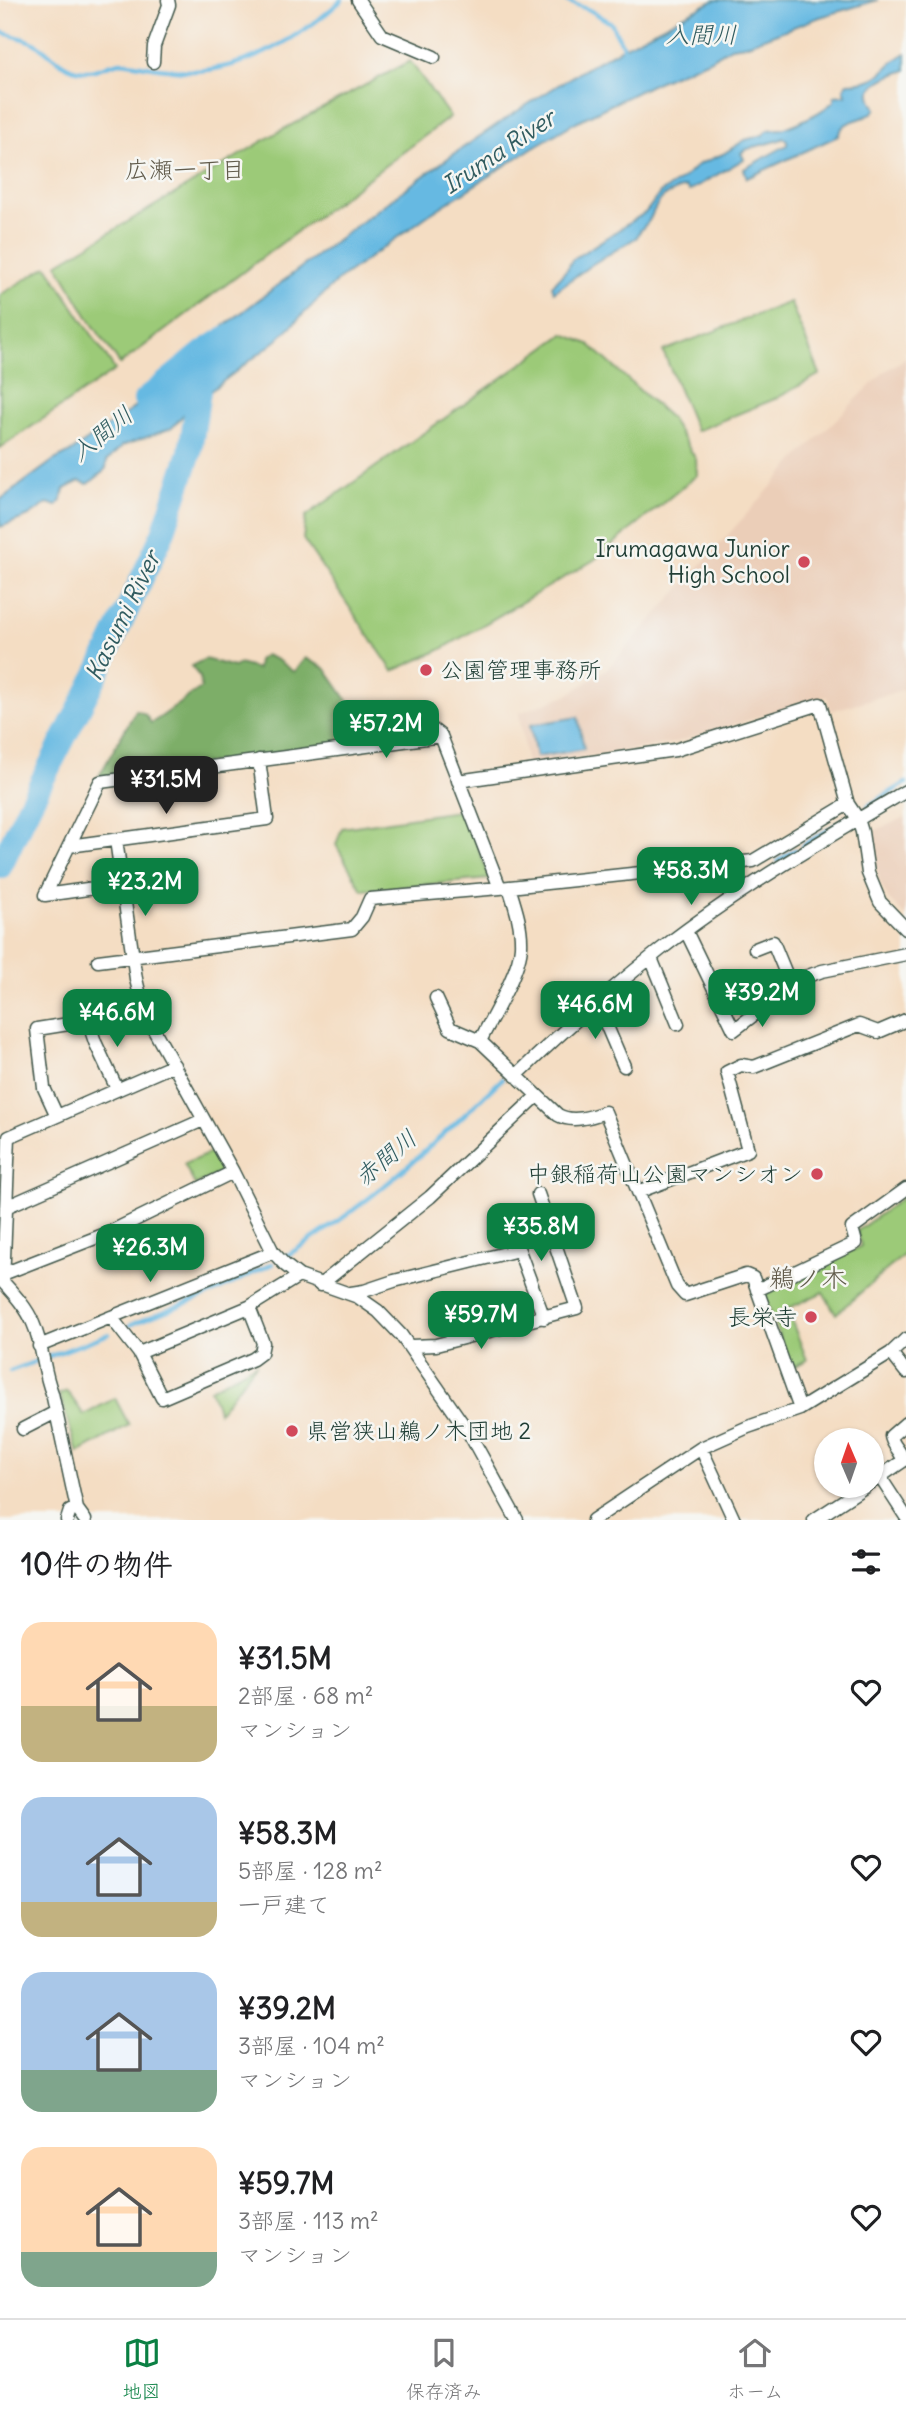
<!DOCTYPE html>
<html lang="ja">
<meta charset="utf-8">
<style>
:root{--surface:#fff;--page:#f2f2f2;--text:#202124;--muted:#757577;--line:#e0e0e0;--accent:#0b8043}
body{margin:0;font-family:Delius,"Klee One",sans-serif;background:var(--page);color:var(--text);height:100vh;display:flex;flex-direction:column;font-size:26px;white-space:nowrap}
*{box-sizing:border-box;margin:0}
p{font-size:23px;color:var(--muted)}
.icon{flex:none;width:38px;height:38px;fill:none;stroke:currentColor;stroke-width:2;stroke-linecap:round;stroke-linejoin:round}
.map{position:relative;height:1520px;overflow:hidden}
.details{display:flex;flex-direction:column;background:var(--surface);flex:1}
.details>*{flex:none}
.needle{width:46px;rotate:358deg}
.fabs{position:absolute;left:814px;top:1428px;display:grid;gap:14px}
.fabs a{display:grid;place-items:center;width:70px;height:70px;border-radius:50%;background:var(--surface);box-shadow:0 2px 5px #0004;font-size:35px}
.price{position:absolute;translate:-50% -60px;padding:0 16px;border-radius:14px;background:var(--accent);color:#fff;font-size:23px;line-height:46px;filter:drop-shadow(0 2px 4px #0008)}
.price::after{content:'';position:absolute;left:50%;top:42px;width:21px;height:16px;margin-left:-10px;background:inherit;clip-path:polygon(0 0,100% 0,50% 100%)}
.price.active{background:#222;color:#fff}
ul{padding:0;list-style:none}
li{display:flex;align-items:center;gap:21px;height:175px;padding:0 21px}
li span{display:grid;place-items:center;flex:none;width:196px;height:140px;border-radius:21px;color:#555}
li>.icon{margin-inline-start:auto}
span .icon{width:84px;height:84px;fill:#fffc;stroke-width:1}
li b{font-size:30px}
h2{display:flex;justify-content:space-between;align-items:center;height:84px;padding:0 21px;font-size:30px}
.menu{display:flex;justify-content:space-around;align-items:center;height:98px;border-top:2px solid var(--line);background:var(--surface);font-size:19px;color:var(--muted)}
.menu a{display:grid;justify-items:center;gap:4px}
.menu .active{color:var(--accent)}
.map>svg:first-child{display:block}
.built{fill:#ebceb8}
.green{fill:#9cca78;stroke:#5e8456;stroke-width:2}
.forest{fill:#7dae68;stroke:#4e764e;stroke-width:2}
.water{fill:#66b9e2;stroke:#427b8b;stroke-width:2}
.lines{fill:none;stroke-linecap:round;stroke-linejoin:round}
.stream{stroke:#66b9e2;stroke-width:4.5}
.river{stroke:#66b9e2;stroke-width:24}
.street-casing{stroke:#3f5549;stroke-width:15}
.street{stroke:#fff;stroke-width:12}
.poi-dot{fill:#d1495b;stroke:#f6f6f2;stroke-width:2.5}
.labels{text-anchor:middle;stroke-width:5;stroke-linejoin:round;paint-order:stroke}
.poi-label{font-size:23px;fill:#1f3d34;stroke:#f6f6f2;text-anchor:end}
.water-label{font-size:24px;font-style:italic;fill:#315c60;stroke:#f6f6f2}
.neighbourhood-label{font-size:24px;fill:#615b4b;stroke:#f6f6f2}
.quarter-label{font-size:26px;fill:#615b4b;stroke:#f6f6f2}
</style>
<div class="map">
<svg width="906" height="1520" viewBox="0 0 906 1520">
<rect width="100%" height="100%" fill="#f6f6f2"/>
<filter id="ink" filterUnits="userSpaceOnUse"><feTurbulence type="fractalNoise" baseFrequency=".0143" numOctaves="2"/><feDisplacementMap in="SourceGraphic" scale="14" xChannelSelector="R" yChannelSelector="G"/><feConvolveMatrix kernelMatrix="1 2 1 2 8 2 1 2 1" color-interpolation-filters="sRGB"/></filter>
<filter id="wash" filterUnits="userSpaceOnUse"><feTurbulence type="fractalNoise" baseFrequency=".00686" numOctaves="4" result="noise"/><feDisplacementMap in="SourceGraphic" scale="28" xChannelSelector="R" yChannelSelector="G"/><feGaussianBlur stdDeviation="1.57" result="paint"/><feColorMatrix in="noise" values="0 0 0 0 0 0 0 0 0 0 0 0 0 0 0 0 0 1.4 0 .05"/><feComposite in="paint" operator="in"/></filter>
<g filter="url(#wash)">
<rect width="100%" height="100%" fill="#f4ddc3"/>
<path class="built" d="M906,358v331l-75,22 -4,-15 -153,47 -147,23 -8,-53 50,-19 39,-26 190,-211 86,-85z
M906,817v99l-17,-16 -10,-20 -9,-47z"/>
<path class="green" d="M410,61l40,56 -330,247 -29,-42 -34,-58 221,-132z
M47,266l68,104 -115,78v-153z
M790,302l30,72 -43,24 -81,33 -33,-80z
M564,334l25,10 81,74 26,41 1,16 -103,85 -154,90 -47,21 -90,-132 3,-23z
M464,810l26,69 -128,11 -26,-45 6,-17z
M213,1152l11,19 -29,14 -11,-21z
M906,1195v58l-70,61 -13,-22 -36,17 20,51 -16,8 -27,-74 97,-48 -4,-15z
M257,1363l-38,49 -9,-23z
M67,1391l17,24 31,-17 14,27 -51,28 -19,-59z"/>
<path class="forest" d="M265,655l12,5 17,12 11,-14 20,10 40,58 -2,7 4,8 -269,37 38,-68 9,4 6,9c18,-10 32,-24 50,-35l-1,-11 -9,-11 14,-7 29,8 5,-3 18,5 1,-9z"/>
<path class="water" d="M715,0h163l-58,17 -75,28 -14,2 -20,12 -56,24 -79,39 -44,26 -105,68 -90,65 -60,59 -86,66 -19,22 -50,18 -15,15 -1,7 -4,5 -14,11 -8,-3 -16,8 -3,12 -5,5 -8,-3 -19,13 -29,11v-27l54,-40 17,-8 70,-49 48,-36 32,-28 2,-6 -3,-4c109,-82 216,-168 332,-240 52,-33 108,-62 163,-89z
M906,53v17c-12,5 -31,9 -36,22 -1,6 4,13 6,17 -12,15 -31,6 -38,27l-91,42 -3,-9 43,-24v-5l-3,-2c-13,7 -34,7 -43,15l3,6 -55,32 -4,-4c-23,8 -26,11 -35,32 -4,8 -11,9 -13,18l-46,28 -37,27 -2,-6 16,-18 4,-8 74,-48 14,-19 21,-13 18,-16 24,-10 22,-14 18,-5 5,-5c6,-1 11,0 17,-2 14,-5 38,-16 49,-27v-5l12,-1 -2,-7 4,-5c38,-1 31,-15 58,-30z
M578,717l6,32 -48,8 -6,-32z"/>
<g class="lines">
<path class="stream" d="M563,0l27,10 21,13 15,29
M0,32c10,3 22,6 32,10 19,9 31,31 57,29 11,-1 21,-8 32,-9 23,3 47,9 71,9 55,-1 110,-35 150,-71
M868,806l38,-23
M802,846l42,-26
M778,861l17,-11
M514,1068l18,-16
M285,1257c23,-15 46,-30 67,-46 54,-40 102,-86 150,-132
M130,1325l82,-32 60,-29
M10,1371l99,-37"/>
<path class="river" d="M145,400l60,-49 22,-14
M0,867l29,-61 72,-140 62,-133 27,-81 12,-81"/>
</g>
</g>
<g filter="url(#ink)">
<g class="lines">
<g class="street-casing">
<path id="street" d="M358,0l24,35 52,22
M153,62l1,-16 15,-41 -1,-5
M415,716l26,20 59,152
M458,781l217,-31 145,-46 28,100 10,15 4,13 6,41 12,29 26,27
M116,840l20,139 8,33 89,160 40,80 12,13 14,11 59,21 20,14 23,24 68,98 48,87
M69,846l198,-27 -8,-59
M45,895l55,-113 341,-46
M45,895l78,-11
M686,931l48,99 68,-52 20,-7 84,-17
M755,949l18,-7 18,44
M651,958l27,66
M98,961l254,-32 10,-12 8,-18 130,-11 253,-27 95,-57
M436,998l14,30 30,13 78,74c14,8 33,2 47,-3l72,174 8,9 61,-20 7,3 47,131
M597,1003l27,63
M88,1021l7,21 22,47
M480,1041c12,-24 40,-70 41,-95 1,-20 -6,-40 -12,-59
M516,1076c46,-45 95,-87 144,-126 77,-60 163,-110 246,-159
M57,1116l-13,-28 -7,-59 107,-17
M638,1192l110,-42 -21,-78 14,-7 13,2 105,-42 19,7 28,-12
M6,1207l197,-87
M507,1218l37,100
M3,1274l105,-41 125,-61
M320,1285l110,-88 107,-101
M757,1290l99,-47 -4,-15 54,-39
M351,1293l13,-2 30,-10 124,-31
M111,1317l28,36 23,45 91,-39 8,-6 2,-10 -14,-36
M39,1346l234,-94
M411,1346l25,-1 141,-37 -39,-114
M139,1353l110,-46 50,-31
M891,1353l15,19
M23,1429l33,-17
M701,1448l33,72
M880,1477l26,40
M872,1482l31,-21c-1,-10 -11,-15 -12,-25l15,-13
M67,1520l3,-9 7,-2
M85,1520l-8,-11 -25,-116c-9,-22 -9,-48 -19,-70 -6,-15 -19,-29 -30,-41l6,-145 165,-72
M593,1520l108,-72 47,-21 52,-18 91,-56 15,-14
M814,1520l52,-34"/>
</g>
<use href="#street" class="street"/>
</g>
</g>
<g class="poi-dot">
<circle cx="804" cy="562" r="7"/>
<circle cx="426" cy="670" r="7"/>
<circle cx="817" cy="1174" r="7"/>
<circle cx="811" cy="1317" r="7"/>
<circle cx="292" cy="1431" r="7"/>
</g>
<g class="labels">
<g class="poi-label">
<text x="790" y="557">Irumagawa Junior<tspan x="790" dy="26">High School</tspan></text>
<text x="440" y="678" text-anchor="start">公園管理事務所</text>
<text x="803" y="1182">中銀稲荷山公園マンシオン</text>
<text x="797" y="1325">長栄寺</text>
<text x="306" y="1439" text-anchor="start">県営狭山鵜ノ木団地 2</text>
</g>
<g class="water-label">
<text x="701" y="43">入間川</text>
<text transform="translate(499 152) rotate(-34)" y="8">Iruma River</text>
<text transform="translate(102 434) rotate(-39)" y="8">入間川</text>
<text transform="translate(123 616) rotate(-64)" y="8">Kasumi River</text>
<text transform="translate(386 1158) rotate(-40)" y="8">赤間川</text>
</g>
<g class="neighbourhood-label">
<text x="185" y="178">広瀬一丁目</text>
</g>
<g class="quarter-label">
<text x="808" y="1287">鵜ノ木</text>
</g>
</g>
</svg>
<div class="fabs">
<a><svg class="needle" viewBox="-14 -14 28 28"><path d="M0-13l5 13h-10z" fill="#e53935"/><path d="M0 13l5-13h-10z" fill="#757577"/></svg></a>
</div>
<b class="price" style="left:386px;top:760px">¥57.2M</b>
<b class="price active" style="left:166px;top:816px">¥31.5M</b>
<b class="price" style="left:691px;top:907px">¥58.3M</b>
<b class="price" style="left:145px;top:918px">¥23.2M</b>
<b class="price" style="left:762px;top:1029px">¥39.2M</b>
<b class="price" style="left:595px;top:1041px">¥46.6M</b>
<b class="price" style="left:117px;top:1049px">¥46.6M</b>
<b class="price" style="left:541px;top:1263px">¥35.8M</b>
<b class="price" style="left:150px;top:1284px">¥26.3M</b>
<b class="price" style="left:481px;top:1351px">¥59.7M</b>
</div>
<section class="details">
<h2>10件の物件<svg class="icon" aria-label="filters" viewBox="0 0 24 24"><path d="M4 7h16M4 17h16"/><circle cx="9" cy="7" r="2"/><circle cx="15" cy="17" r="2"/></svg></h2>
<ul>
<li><span style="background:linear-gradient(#ffd9b3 60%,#c2b280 0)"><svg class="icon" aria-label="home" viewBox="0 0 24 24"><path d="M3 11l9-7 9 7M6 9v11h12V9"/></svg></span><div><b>¥31.5M</b><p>2部屋 · 68 m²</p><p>マンション</p></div><svg class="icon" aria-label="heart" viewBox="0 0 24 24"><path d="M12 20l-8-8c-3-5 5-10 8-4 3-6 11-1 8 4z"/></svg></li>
<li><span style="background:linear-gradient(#a9c7e8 75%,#c2b280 0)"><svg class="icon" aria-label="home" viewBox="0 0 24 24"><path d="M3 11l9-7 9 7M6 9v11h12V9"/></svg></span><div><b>¥58.3M</b><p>5部屋 · 128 m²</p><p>一戸建て</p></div><svg class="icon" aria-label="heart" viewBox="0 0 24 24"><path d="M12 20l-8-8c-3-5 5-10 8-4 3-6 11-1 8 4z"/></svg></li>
<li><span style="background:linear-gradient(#a9c7e8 70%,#7fa58c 0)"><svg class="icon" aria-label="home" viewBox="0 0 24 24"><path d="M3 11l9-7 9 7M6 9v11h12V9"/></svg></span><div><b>¥39.2M</b><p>3部屋 · 104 m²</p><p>マンション</p></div><svg class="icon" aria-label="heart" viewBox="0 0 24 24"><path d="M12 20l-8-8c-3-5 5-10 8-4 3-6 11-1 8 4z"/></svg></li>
<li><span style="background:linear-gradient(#ffd9b3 75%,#7fa58c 0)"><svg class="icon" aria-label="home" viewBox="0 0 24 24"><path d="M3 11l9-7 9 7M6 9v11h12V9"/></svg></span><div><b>¥59.7M</b><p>3部屋 · 113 m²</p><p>マンション</p></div><svg class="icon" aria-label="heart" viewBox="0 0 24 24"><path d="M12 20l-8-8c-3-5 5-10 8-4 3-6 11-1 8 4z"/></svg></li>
</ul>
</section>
<nav class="menu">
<a class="active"><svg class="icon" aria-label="map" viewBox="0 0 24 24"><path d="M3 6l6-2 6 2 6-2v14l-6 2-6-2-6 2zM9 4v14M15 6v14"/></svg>地図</a>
<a><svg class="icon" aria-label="saved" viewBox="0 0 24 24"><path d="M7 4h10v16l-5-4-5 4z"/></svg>保存済み</a>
<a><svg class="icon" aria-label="home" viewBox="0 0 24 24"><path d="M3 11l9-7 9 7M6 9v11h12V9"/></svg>ホーム</a>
</nav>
